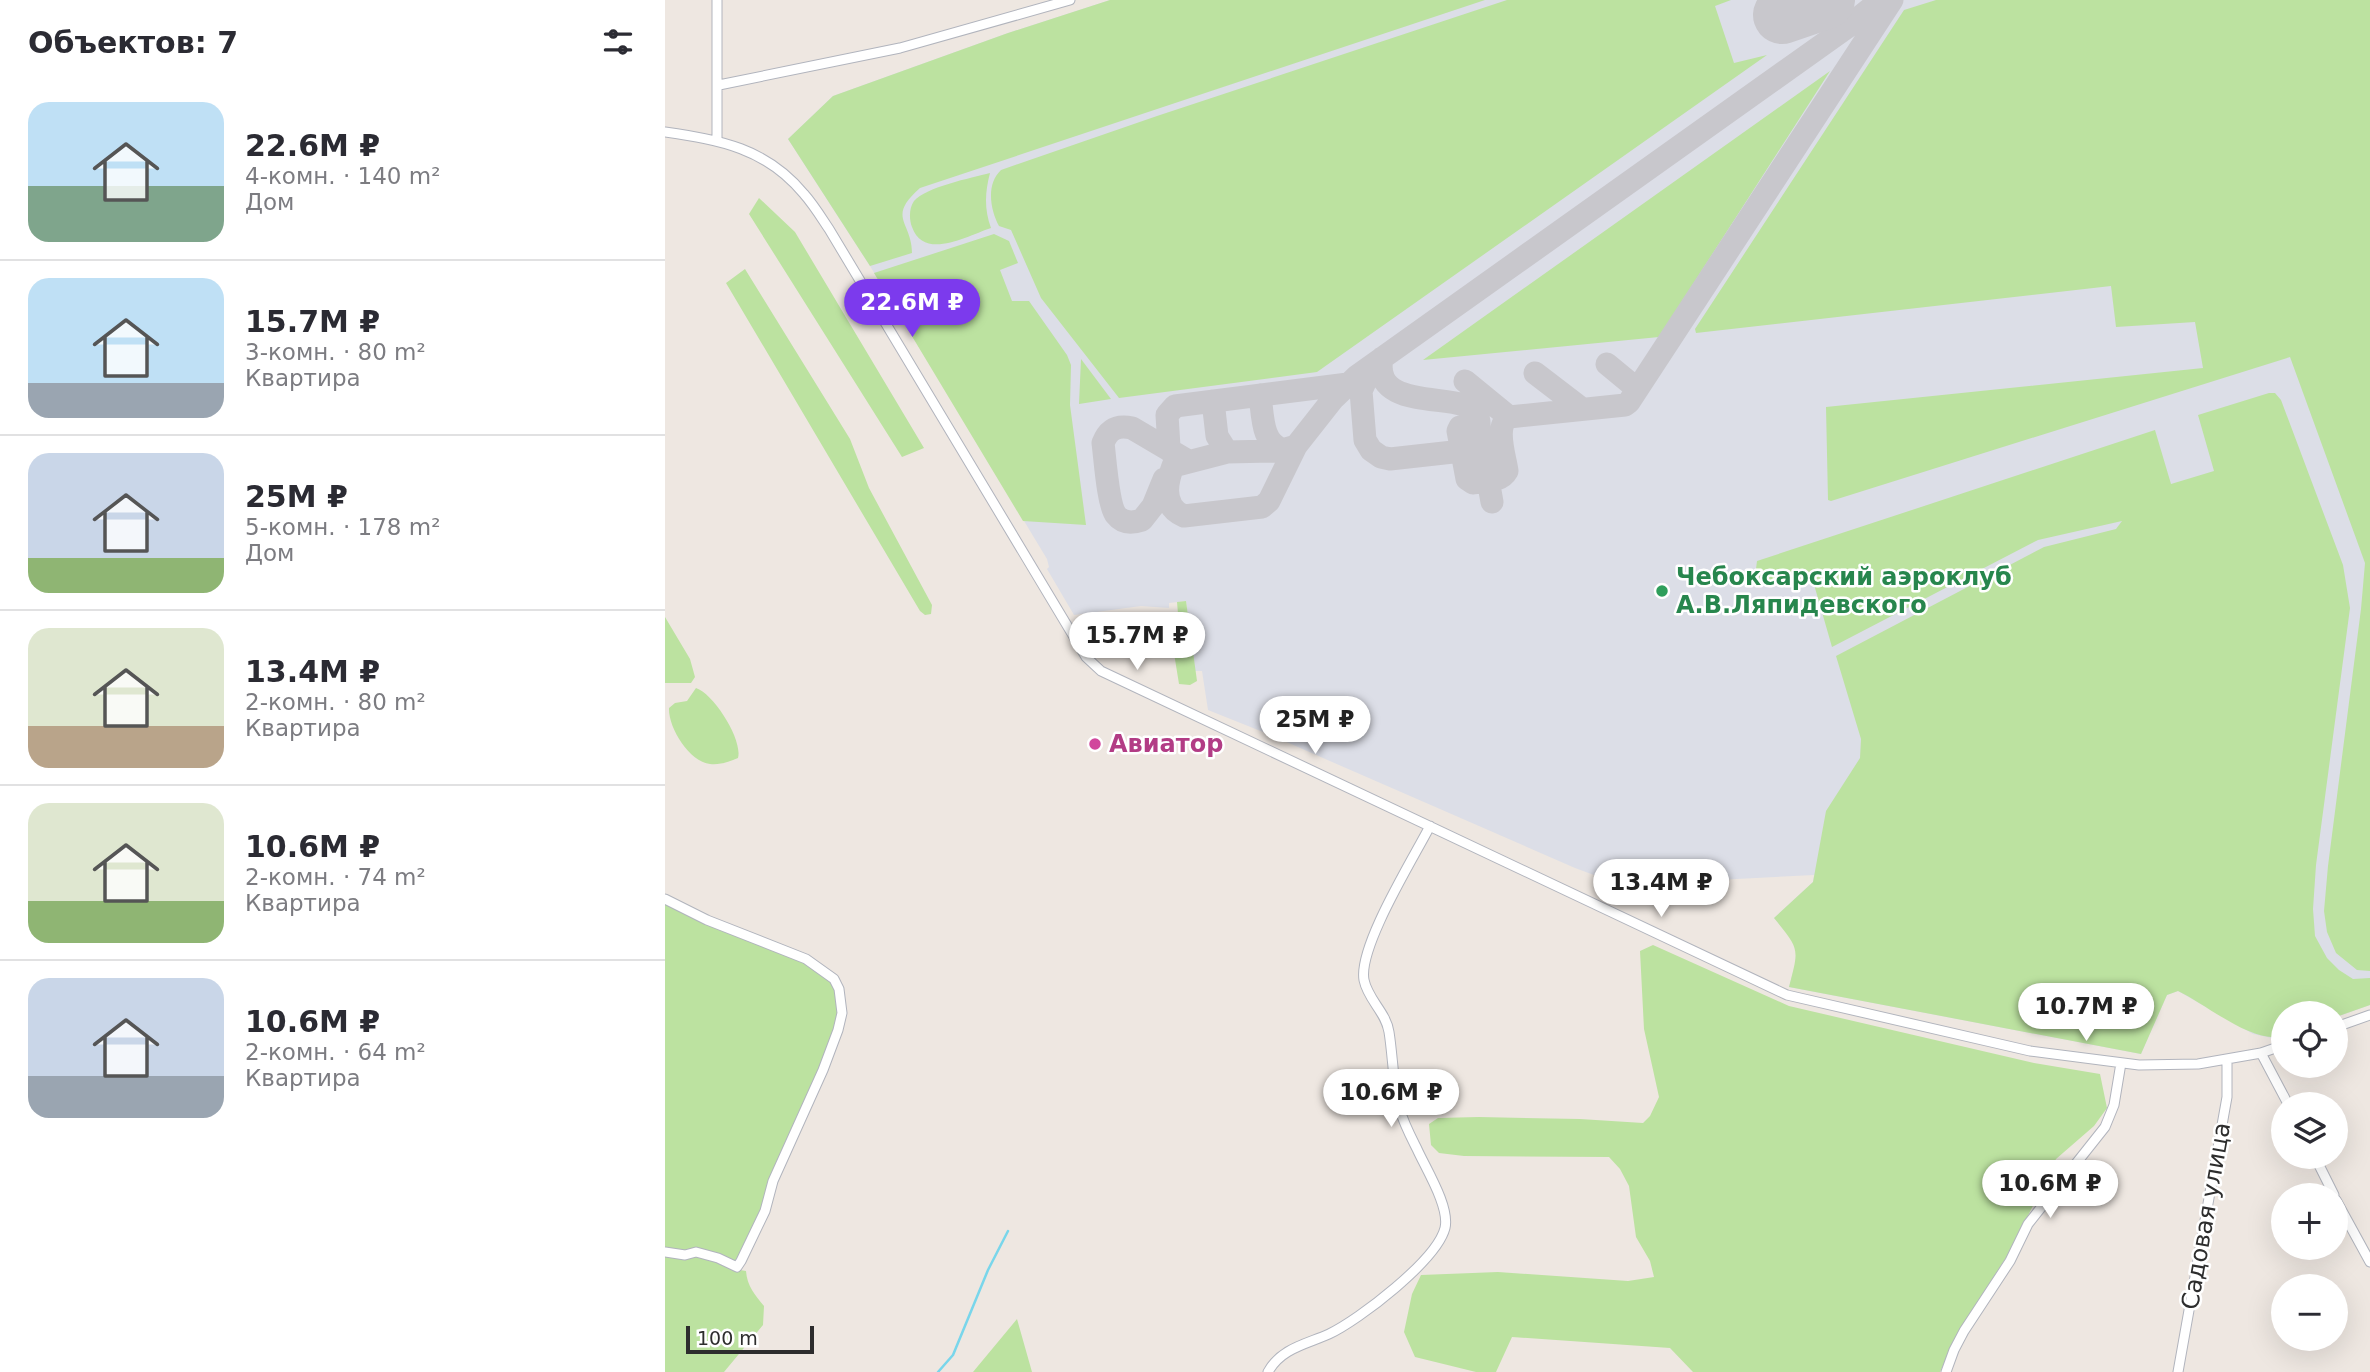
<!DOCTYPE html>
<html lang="ru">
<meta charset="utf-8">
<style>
:root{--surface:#fff;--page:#f2f2f3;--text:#2b2b33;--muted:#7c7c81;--line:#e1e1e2;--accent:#7c3aed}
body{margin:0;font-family:"DejaVu Sans",sans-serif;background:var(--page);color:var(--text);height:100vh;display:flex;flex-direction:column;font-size:26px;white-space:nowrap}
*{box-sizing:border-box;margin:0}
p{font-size:23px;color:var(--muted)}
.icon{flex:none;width:38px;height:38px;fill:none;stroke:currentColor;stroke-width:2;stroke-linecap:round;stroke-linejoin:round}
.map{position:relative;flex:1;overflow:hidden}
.panel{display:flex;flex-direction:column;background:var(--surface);width:665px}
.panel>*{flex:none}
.controls{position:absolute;left:1606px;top:1001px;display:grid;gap:14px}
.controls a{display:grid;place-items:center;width:77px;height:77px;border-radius:50%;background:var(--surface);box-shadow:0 7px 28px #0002;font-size:35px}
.scale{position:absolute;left:21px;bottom:18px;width:128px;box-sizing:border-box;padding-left:7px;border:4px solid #2d2d2d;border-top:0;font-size:19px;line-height:24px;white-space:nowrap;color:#2d2d2d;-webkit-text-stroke:5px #fff;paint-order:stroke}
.price{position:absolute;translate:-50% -60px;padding:0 16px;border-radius:24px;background:#fff;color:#222;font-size:23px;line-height:46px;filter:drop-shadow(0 2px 4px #0008)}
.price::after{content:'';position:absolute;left:50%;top:42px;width:21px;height:16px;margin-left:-10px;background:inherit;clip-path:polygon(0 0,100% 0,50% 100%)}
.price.active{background:var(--accent);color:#fff}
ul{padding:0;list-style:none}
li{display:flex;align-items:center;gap:21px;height:175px;padding:0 28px}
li+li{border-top:2px solid var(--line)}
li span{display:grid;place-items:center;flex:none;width:196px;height:140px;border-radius:21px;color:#555}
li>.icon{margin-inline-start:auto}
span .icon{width:84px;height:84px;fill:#fffc;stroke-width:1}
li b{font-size:30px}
h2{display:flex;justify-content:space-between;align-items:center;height:84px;padding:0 28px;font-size:30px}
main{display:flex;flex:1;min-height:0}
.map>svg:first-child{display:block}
.airport{fill:#dcdee7}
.green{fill:#bce2a0}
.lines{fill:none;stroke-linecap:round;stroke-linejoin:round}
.stream{stroke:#79d6eb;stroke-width:2.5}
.taxiway{stroke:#c8c7cc;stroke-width:23}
.runway{stroke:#c8c7cc;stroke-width:58}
.minor-casing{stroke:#b1b4bd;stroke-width:11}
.minor{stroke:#fff;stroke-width:9}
.leisure-dot{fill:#2e9e5b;stroke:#fff;stroke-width:2.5}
.hotel-dot{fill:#d1479c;stroke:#fff;stroke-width:2.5}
.labels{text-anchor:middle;stroke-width:5;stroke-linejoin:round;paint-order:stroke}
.leisure-label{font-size:24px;font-weight:bold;fill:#27864d;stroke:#fff;text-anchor:start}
.hotel-label{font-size:24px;font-weight:bold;fill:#b23c85;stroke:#fff;text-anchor:start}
.street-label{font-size:24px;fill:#2d2d2d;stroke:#fff}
</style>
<main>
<section class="panel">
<h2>Объектов: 7<svg class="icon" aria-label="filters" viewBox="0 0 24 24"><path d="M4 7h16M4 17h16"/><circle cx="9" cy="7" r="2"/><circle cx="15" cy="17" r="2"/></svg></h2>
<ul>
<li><span style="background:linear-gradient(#bfe0f5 60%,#7fa58c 0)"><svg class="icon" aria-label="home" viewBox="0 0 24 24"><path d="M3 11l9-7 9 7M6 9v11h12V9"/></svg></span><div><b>22.6M ₽</b><p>4-комн. · 140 m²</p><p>Дом</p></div></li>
<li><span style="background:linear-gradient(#bfe0f5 75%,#9aa5b1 0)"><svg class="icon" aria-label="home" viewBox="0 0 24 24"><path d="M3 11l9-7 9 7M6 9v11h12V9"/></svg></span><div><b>15.7M ₽</b><p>3-комн. · 80 m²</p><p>Квартира</p></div></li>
<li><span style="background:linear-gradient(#c9d6e8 75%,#8fb573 0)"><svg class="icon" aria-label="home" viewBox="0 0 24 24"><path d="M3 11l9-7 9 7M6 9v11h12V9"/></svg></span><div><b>25M ₽</b><p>5-комн. · 178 m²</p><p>Дом</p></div></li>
<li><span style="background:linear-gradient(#dfe7d0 70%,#b9a48a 0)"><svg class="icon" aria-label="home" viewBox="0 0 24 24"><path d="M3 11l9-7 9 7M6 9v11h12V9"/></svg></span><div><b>13.4M ₽</b><p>2-комн. · 80 m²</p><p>Квартира</p></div></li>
<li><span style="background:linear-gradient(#dfe7d0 70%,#8fb573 0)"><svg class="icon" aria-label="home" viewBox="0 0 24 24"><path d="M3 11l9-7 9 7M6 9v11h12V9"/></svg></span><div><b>10.6M ₽</b><p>2-комн. · 74 m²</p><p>Квартира</p></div></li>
<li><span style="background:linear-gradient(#c9d6e8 70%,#9aa5b1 0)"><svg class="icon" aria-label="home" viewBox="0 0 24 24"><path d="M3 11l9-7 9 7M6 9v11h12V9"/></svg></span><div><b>10.6M ₽</b><p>2-комн. · 64 m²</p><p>Квартира</p></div></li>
</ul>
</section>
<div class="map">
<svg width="1705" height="1372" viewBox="0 0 1705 1372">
<rect width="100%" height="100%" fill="#eee7e1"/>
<path class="airport" d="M445,0h1260v1005l-34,12v-4h-52v23l-12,2 -19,-4 -75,-43 -11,4 -26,59 -352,-67 9,-33 -4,-12 -20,-24 39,-36 1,-7 -193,10 -46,-17 -307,-134 -60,-24 -6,-39h-7l-9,-70 -17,2v5l-28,-2 -67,9 -27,-46 2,-2 -2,-8 -177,-293 -82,-127 45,-43 175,-63z"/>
<path class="green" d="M445,0h375l-565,188c-34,30 -8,33 -8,65l-42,13 -82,-127 45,-43 175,-63z
M842,0h224l-16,6 19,57 33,-8 -450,317 -198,26 -78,-100 -30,-68 -12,-4c-9,-17 -13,-42 2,-56l156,-54z
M1271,0h434v971l-13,-1 -21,-17 -9,-21 -3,-21 4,-45 33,-257 4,-46 -75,-206 -459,144 -3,-1 -2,-93 377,-39 -8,-46 -79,5 -5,-41 -415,47 -1,-4 209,-319z
M1165,71l-171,266 -236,23z
M325,173c-5,19 -6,36 1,55 -24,8 -67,33 -79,-1 -3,-8 -3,-19 2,-26 12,-14 57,-23 76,-28z
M94,198l36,34 129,216 -22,9 -153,-243z
M329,234l15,7 9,22 -18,7 12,31h17l38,54 4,10 -1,40 16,120 -63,-4 -149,-248z
M80,269l105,170 19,49 63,117 -1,9 -6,1 -5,-4 -194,-328z
M416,359l30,40 -32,5z
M1604,393h6l6,7 62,165 7,43 -34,257 -3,44 2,27 12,22 12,12 14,9 17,-1v27l-34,12v-4h-52v23c-31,9 -78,-32 -106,-45l-11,4 -26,59 -352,-67c10,-39 11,-37 -15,-69l39,-36 13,-71 34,-53 1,-19 -25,-83 208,-109 72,-18 6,-8 -84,19 -206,107 -19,-66 -43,3 -9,-2 -5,-13 1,-8 398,-131 16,54 43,-13 -16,-56z
M521,601l11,80 -7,4 -11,-1 -6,-37 8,2 -4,-47z
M0,617l25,42 5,18 -4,6h-26z
M478,625l2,23 -51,7 -9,-23z
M31,688c18,6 47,52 42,70 -9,4 -18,7 -28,6 -21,-2 -42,-37 -41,-56l6,-5 12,-2z
M0,901l140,61 27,17 8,33 -4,18 -96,240 6,1c1,15 9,24 18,35l-1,19 -39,47h-59z
M988,945l136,61 245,57 66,11 7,34 -13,18 -38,33 -45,91 -51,79 -20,43h-247l-23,-24 -158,-11 -16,35h-20l-61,-15 -11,-25 8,-38 9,-19 77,-3 130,9 26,-4 -4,-16 -14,-24 -7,-51 -9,-17 -11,-12 -145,-1 -25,-3 -8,-8 -2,-21 9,-6 41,-1 101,2 63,4 7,-7 9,-19 -15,-68 -4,-78z
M352,1319l15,53h-59z"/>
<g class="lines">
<path class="stream" d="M273,1372l15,-17 35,-85 20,-39"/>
<path class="taxiway" d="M942,364l23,19 10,2
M707,367l-11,24 4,49 6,10 10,7 9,2 72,-8c17,-10 27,-37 2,-46 -28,-9 -91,0 -82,-47
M870,373l47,36
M800,381l44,36
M595,395c3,20 1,49 24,55
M548,401l4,35 10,16
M631,446l-27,55 -7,6 -78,9c-22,-9 -18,-32 -11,-50l54,-14 51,-1 18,-5 37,-47 24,-23 489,-348 35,-28
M507,453l-3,-6 -2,-32 8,-9 173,-22
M499,479l-11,27 -11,14c-9,3 -19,4 -26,-5 -8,-10 -11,-57 -13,-72 6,-15 15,-18 29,-15l56,33
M827,502l-13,-73 -9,-4 -10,2 -2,4 9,48 6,4c12,-2 28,-1 34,-12 -2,-15 -13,-45 2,-54l116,-12 4,-3 263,-402"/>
<path class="runway" d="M1117,15l44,-15"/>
<g class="minor-casing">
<path id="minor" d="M54,85l181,-37 170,-48
M0,132c55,8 101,16 139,62 9,10 17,23 25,35l257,428 15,14 686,324 243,56 109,14 59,-1 63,-11 23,-8
M52,140v-140
M0,899l42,21 99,39 28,20 5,10 3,24 -4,17 -15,40 -50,111 -8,30 -24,50 -4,6 -19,-9 -22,-6 -11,3 -20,-3
M1671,1027l34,-12
M1596,1053l27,51
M1650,1157l19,38
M1671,1200l34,62
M603,1372c13,-24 39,-28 61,-38 30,-14 108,-74 116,-106 5,-21 -19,-59 -28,-79 -6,-12 -13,-25 -17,-39 -7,-25 -7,-53 -11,-78 -3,-20 -21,-32 -25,-52 -6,-33 49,-121 66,-154
M1281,1372l8,-22 10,-19 46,-70 18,-37 77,-97 9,-22 7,-42
M1513,1372l49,-275v-37"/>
</g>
<use href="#minor" class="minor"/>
</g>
<circle class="leisure-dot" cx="997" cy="591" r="7"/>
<circle class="hotel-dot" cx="430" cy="744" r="7"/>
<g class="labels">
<g class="leisure-label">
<text x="1011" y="585">Чебоксарский аэроклуб<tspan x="1011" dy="28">А.В.Ляпидевского</tspan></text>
</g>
<g class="hotel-label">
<text x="444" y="752">Авиатор</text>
</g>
<g class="street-label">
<text transform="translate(1541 1216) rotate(-80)" y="8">Садовая улица</text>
</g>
</g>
</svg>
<div class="controls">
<a><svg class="icon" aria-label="locate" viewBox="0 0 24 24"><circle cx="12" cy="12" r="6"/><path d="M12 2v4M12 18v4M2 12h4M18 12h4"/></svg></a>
<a><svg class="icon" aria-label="layers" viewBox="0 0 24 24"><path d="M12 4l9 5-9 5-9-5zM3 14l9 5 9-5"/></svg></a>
<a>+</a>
<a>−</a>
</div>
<div class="scale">100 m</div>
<b class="price active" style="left:247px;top:339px">22.6M ₽</b>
<b class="price" style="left:472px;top:672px">15.7M ₽</b>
<b class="price" style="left:650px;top:756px">25M ₽</b>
<b class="price" style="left:996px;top:919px">13.4M ₽</b>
<b class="price" style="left:1421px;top:1043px">10.7M ₽</b>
<b class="price" style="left:726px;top:1129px">10.6M ₽</b>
<b class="price" style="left:1385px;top:1220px">10.6M ₽</b>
</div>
</main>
